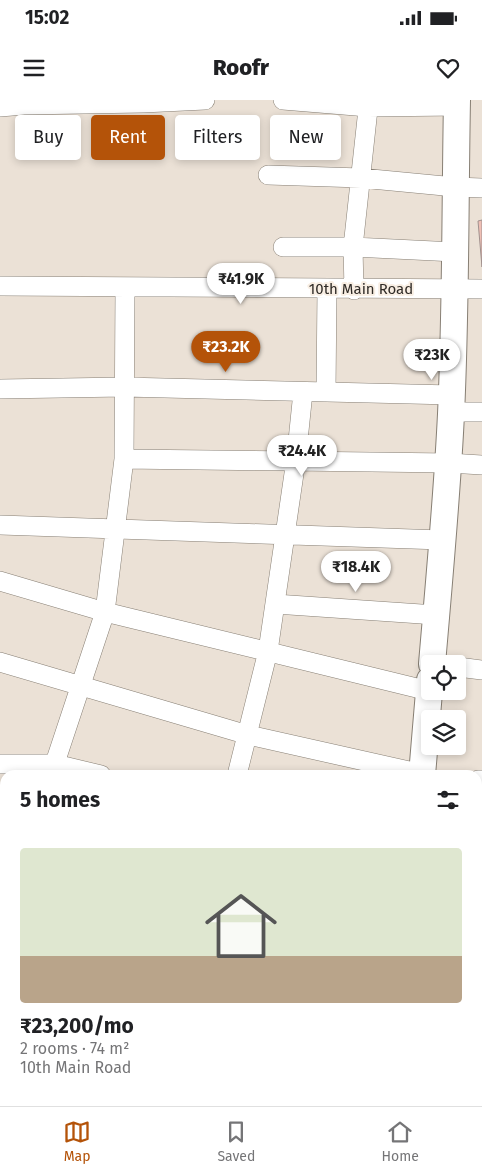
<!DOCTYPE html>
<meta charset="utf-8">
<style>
:root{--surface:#fff;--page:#f6f6f6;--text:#202124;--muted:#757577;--line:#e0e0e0;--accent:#b45309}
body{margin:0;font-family:"Fira Sans",sans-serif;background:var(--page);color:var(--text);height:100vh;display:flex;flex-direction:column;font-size:19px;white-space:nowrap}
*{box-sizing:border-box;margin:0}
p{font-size:16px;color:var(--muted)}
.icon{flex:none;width:28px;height:28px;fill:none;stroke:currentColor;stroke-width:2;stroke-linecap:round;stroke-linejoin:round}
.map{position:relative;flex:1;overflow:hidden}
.sheet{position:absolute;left:0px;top:670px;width:482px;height:336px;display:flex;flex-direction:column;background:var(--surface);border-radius:15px 15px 0 0;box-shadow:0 2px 8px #0003}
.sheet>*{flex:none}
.hud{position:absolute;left:15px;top:15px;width:452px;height:45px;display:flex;gap:10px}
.controls{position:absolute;left:421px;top:555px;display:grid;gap:10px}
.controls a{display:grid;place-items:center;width:45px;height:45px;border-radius:5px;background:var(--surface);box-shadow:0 2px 8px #0003;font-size:25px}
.price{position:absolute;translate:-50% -42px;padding:0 11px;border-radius:18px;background:#fff;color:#222;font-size:16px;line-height:32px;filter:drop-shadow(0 1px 2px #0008)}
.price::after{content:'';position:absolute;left:50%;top:30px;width:15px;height:11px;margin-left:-8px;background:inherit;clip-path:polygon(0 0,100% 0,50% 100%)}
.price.on{background:var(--accent);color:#fff}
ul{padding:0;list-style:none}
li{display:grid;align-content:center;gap:10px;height:265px;padding:0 20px}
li+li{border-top:1px solid var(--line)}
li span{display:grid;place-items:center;height:155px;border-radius:5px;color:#555}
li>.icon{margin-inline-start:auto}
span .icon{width:90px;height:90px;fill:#fffc;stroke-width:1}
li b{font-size:21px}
h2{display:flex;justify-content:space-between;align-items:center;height:60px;padding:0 20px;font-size:21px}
.tag{padding:0 18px;border-radius:5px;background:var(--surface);box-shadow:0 2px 8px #0003;font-size:18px;line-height:45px}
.tag.on{background:var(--accent);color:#fff}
.status{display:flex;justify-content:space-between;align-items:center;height:35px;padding:0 25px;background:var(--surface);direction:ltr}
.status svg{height:14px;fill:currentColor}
header{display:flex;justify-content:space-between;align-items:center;height:65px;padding:0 20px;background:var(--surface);font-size:22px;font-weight:800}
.dock{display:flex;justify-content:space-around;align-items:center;height:70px;border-top:1px solid var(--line);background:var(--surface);font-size:14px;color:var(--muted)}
.dock a{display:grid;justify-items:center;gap:2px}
.dock .on{color:var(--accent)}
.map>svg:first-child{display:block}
.building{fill:#efbfb5;stroke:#a0918e}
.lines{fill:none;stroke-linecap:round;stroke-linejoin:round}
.street-casing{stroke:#877f74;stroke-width:20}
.secondary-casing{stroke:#877f74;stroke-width:28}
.street{stroke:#fff;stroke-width:19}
.secondary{stroke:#fff;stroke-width:26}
.labels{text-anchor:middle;stroke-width:4;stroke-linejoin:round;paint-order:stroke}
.street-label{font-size:15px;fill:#2f2b27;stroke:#f8eee3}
</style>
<div class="status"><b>15:02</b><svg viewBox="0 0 49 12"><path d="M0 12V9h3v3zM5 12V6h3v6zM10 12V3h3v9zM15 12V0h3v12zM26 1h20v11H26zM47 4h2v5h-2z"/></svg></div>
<header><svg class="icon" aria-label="menu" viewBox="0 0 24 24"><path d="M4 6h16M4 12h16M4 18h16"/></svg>Roofr<svg class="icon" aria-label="heart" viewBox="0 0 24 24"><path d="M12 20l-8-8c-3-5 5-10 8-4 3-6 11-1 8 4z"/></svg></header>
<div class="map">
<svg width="482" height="1006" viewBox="0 0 482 1006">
<rect width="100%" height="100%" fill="#ebe1d6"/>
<path class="building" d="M482,120v47l-4,-46z"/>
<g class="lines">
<g class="street-casing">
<path id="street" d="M283,0l85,7 89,-1
M0,7l24,-2 119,-2 62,-3
M268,75l93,3 94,9 27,1
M283,147h70l102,5
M0,186l482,3
M354,190l-1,-43 16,-147
M0,289l124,-2 328,8
M326,292l1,-103
M451,312h31
M124,359l325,4 33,2
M0,425l442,15
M0,481l105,31 324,79
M275,504l161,11
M0,562l248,73 179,40
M458,567l24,3
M0,664h55l46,11
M51,675l54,-163 19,-153 1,-171
M237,675l31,-124 28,-191 7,-68
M478,680h4
M478,740l4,1
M0,825l5,-12
M478,839h4"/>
</g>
<g class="secondary-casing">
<path id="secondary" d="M432,564c7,-83 15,-166 19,-250 5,-104 4,-209 6,-314
M422,675l8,-95
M356,1006l1,-5"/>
</g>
<use href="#street" class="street"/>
<use href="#secondary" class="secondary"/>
</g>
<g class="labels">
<g class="street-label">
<text x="361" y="194">10th Main Road</text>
</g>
</g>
</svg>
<div class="controls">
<a><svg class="icon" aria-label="locate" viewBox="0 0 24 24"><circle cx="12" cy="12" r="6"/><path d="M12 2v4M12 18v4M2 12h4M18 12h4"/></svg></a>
<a><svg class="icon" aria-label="layers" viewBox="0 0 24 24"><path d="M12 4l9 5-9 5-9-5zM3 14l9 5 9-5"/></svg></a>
</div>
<b class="price" style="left:241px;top:205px">₹41.9K</b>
<b class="price on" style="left:226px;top:273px">₹23.2K</b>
<b class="price" style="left:432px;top:281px">₹23K</b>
<b class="price" style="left:302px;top:377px">₹24.4K</b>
<b class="price" style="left:356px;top:493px">₹18.4K</b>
<div class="hud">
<a class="tag">Buy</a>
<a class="tag on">Rent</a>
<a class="tag">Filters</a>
<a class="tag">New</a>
</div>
<section class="sheet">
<h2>5 homes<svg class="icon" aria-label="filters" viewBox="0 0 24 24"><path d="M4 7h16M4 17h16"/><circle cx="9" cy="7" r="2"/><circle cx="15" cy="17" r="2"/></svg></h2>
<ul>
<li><span style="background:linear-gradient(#dfe7d0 70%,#b9a48a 0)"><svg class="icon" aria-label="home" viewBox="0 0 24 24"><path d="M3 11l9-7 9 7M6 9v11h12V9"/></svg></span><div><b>₹23,200/mo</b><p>2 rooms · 74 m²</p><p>10th Main Road</p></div></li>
</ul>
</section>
</div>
<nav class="dock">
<a class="on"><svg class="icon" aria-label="map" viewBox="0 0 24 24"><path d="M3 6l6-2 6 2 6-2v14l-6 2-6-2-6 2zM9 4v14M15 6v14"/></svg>Map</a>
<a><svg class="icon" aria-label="saved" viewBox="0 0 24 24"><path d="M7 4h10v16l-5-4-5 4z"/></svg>Saved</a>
<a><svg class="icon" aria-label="home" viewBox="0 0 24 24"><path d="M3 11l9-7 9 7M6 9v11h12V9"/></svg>Home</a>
</nav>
